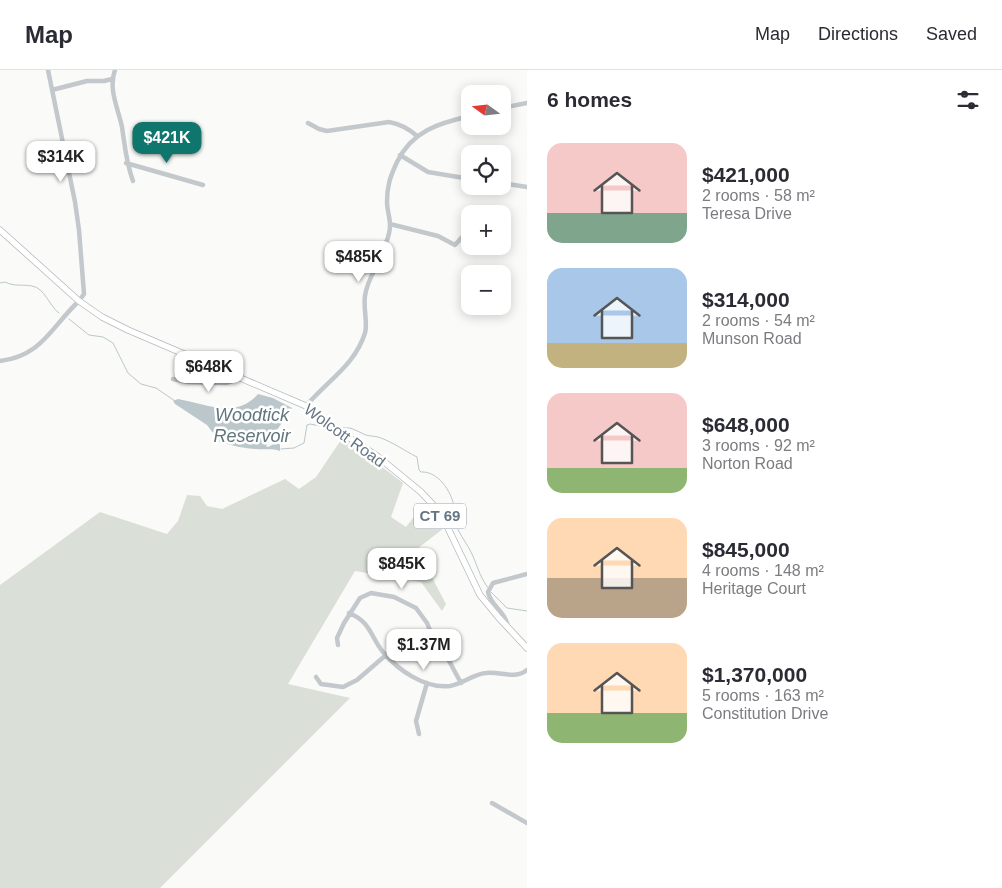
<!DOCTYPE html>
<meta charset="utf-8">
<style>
:root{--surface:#fff;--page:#f7f7f7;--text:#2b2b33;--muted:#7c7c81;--line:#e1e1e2;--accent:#0f766e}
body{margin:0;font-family:Helvetica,sans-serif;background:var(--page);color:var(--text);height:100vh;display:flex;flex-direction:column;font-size:19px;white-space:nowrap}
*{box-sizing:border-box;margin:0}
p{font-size:16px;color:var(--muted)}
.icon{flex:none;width:28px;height:28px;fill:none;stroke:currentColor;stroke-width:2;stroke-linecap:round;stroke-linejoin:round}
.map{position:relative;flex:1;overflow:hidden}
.drawer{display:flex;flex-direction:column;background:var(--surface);width:475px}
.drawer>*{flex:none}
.needle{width:32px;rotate:285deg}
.tools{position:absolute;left:461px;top:15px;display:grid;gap:10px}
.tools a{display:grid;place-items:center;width:50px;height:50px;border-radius:10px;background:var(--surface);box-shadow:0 2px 12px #0003;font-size:25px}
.price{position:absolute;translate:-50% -42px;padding:0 11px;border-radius:10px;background:#fff;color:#222;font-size:16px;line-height:32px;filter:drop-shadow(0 1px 2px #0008)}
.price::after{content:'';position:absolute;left:50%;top:30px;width:15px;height:11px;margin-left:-8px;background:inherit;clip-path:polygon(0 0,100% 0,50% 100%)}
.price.on{background:var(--accent);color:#fff}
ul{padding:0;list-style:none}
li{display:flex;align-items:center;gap:15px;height:125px;padding:0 20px}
li span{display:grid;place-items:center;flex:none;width:140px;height:100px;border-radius:15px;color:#555}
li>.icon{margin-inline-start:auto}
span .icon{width:60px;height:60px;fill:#fffc;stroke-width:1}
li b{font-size:21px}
h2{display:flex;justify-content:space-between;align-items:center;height:60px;padding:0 20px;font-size:21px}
header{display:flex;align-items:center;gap:30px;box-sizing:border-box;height:70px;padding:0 25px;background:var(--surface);border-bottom:1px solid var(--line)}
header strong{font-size:24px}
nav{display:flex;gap:28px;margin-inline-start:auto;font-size:18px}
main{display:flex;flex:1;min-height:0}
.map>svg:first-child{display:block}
.green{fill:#dadfd7}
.water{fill:#bbc7cb}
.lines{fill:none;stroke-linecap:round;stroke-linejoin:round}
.stream{stroke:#bbc7cb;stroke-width:1}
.major-casing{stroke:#b5babe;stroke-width:7}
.minor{stroke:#c3c8cc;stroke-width:4.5}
.major{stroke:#fff;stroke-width:5.5}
.labels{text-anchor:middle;stroke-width:5;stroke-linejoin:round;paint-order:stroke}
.shield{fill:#fff;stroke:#939fa8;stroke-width:1}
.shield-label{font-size:15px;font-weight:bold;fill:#657683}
.street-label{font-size:16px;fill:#657683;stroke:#fff}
.water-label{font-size:18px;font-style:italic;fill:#60757c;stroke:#fff}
</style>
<header>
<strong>Map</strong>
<nav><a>Map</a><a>Directions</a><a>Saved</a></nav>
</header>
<main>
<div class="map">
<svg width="527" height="818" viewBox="0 0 527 818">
<rect width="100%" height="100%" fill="#fafaf8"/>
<path class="green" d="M343,367l60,46 -12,34 15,10 18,-23 7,6 13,18 -27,21 29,55 -4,7 -21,-29 -66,-11 -67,113 62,14 -190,190h-160v-303l100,-73 67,22 11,-13 9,-26 13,1 7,10 15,3 63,-30 14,10 17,-12z"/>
<path class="water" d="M258,324l15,4 19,10 -26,38 2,1 8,-4 4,1v7c-8,-3 -15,-1 -24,-2 -10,0 -26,-4 -36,-7l-13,-17 -32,-21 -2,-3 5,-2c27,5 59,20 80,-5z"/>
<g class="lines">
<path class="stream" d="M0,213l5,-1c10,5 17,2 27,4 13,2 17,20 27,27
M69,249l20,16 14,2 10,6 15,30 13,11 15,4 19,13
M339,359c11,-4 17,2 27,6 3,1 8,1 12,2 13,4 27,14 39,20l2,13 2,2c17,-1 30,19 33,34 1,5 0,11 1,16 3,10 10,19 15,28 7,13 9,27 19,39
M281,379l13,-1 10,-5 3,-18 3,-1 10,2 9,6 6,-1
M491,522l16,16 20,3"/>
<g class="major-casing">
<path id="major" d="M0,160l79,71 23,16 26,13 178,76 36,27 35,23 44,36 14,15 12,19 33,69 19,23 28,30"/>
</g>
<path class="minor" d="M115,0c-7,19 3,38 7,57 3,20 4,35 11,54
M52,20l35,-9h17l8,-2
M502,38l25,-5
M308,53l11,6 8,2 62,-9c11,2 19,6 28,14
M400,85l28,17 42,7
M126,93l77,22
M502,113l25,4
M390,154l48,12 17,9 8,-9
M0,291c42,-5 51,-34 79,-60l5,-7 -5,-64 -4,-28 -27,-132
M173,309l15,3 38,1 6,-2 4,-5
M306,336c21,-25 49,-41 59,-73 3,-9 -2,-26 0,-37 2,-19 17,-35 21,-53 2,-5 4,-13 4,-18 0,-8 -3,-15 -3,-23 0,-16 3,-25 10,-40 15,-31 42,-39 73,-46
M349,543c22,9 21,23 34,39 15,18 42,37 67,34 13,-2 23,-12 36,-13 14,-2 29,7 41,-3
M508,557c-3,-17 -17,-20 -20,-35l5,-9 34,-9
M338,575l-1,-7 7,-15 16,-25 11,-5 23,4 22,11 11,15 9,22 12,14 13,24
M316,607l5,7 22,3 14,-7 29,-25
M419,664l-3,-13 11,-38
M492,733l35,20"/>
<use href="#major" class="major"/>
</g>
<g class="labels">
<rect class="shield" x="414" y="433.5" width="52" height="25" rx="4"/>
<g class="shield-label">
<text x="440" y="451">CT 69</text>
</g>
<g class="street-label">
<text transform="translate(345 365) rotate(36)" y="6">Wolcott Road</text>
</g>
<g class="water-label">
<text x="252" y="351">Woodtick<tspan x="252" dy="21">Reservoir</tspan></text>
</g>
</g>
</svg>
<div class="tools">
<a><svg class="needle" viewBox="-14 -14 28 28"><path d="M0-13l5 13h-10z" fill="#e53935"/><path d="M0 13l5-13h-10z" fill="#7c7c81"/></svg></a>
<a><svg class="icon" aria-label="locate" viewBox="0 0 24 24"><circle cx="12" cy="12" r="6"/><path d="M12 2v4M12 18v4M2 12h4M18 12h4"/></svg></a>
<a>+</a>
<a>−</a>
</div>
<b class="price on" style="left:167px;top:94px">$421K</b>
<b class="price" style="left:61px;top:113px">$314K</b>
<b class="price" style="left:359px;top:213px">$485K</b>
<b class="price" style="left:209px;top:323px">$648K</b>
<b class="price" style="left:402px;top:520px">$845K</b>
<b class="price" style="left:424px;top:601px">$1.37M</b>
</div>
<section class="drawer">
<h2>6 homes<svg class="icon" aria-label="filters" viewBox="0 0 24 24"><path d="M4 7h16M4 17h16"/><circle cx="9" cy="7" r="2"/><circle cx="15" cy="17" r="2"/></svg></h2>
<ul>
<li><span style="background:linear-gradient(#f6c9c9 70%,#7fa58c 0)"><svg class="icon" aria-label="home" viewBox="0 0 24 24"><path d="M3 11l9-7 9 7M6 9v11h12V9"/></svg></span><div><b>$421,000</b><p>2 rooms · 58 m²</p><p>Teresa Drive</p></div></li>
<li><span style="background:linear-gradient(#a9c7e8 75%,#c2b280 0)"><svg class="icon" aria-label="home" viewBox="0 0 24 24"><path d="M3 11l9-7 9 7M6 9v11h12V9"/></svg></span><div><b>$314,000</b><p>2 rooms · 54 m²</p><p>Munson Road</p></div></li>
<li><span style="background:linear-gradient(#f6c9c9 75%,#8fb573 0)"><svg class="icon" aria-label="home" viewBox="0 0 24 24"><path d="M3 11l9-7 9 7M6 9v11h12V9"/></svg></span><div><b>$648,000</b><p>3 rooms · 92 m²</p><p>Norton Road</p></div></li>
<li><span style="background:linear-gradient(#ffd9b3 60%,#b9a48a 0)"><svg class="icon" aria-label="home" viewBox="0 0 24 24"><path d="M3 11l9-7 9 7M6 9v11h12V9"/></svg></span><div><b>$845,000</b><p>4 rooms · 148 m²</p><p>Heritage Court</p></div></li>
<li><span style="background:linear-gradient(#ffd9b3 70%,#8fb573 0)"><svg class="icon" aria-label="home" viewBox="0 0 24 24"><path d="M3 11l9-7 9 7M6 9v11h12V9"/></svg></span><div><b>$1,370,000</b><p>5 rooms · 163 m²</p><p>Constitution Drive</p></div></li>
</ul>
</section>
</main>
